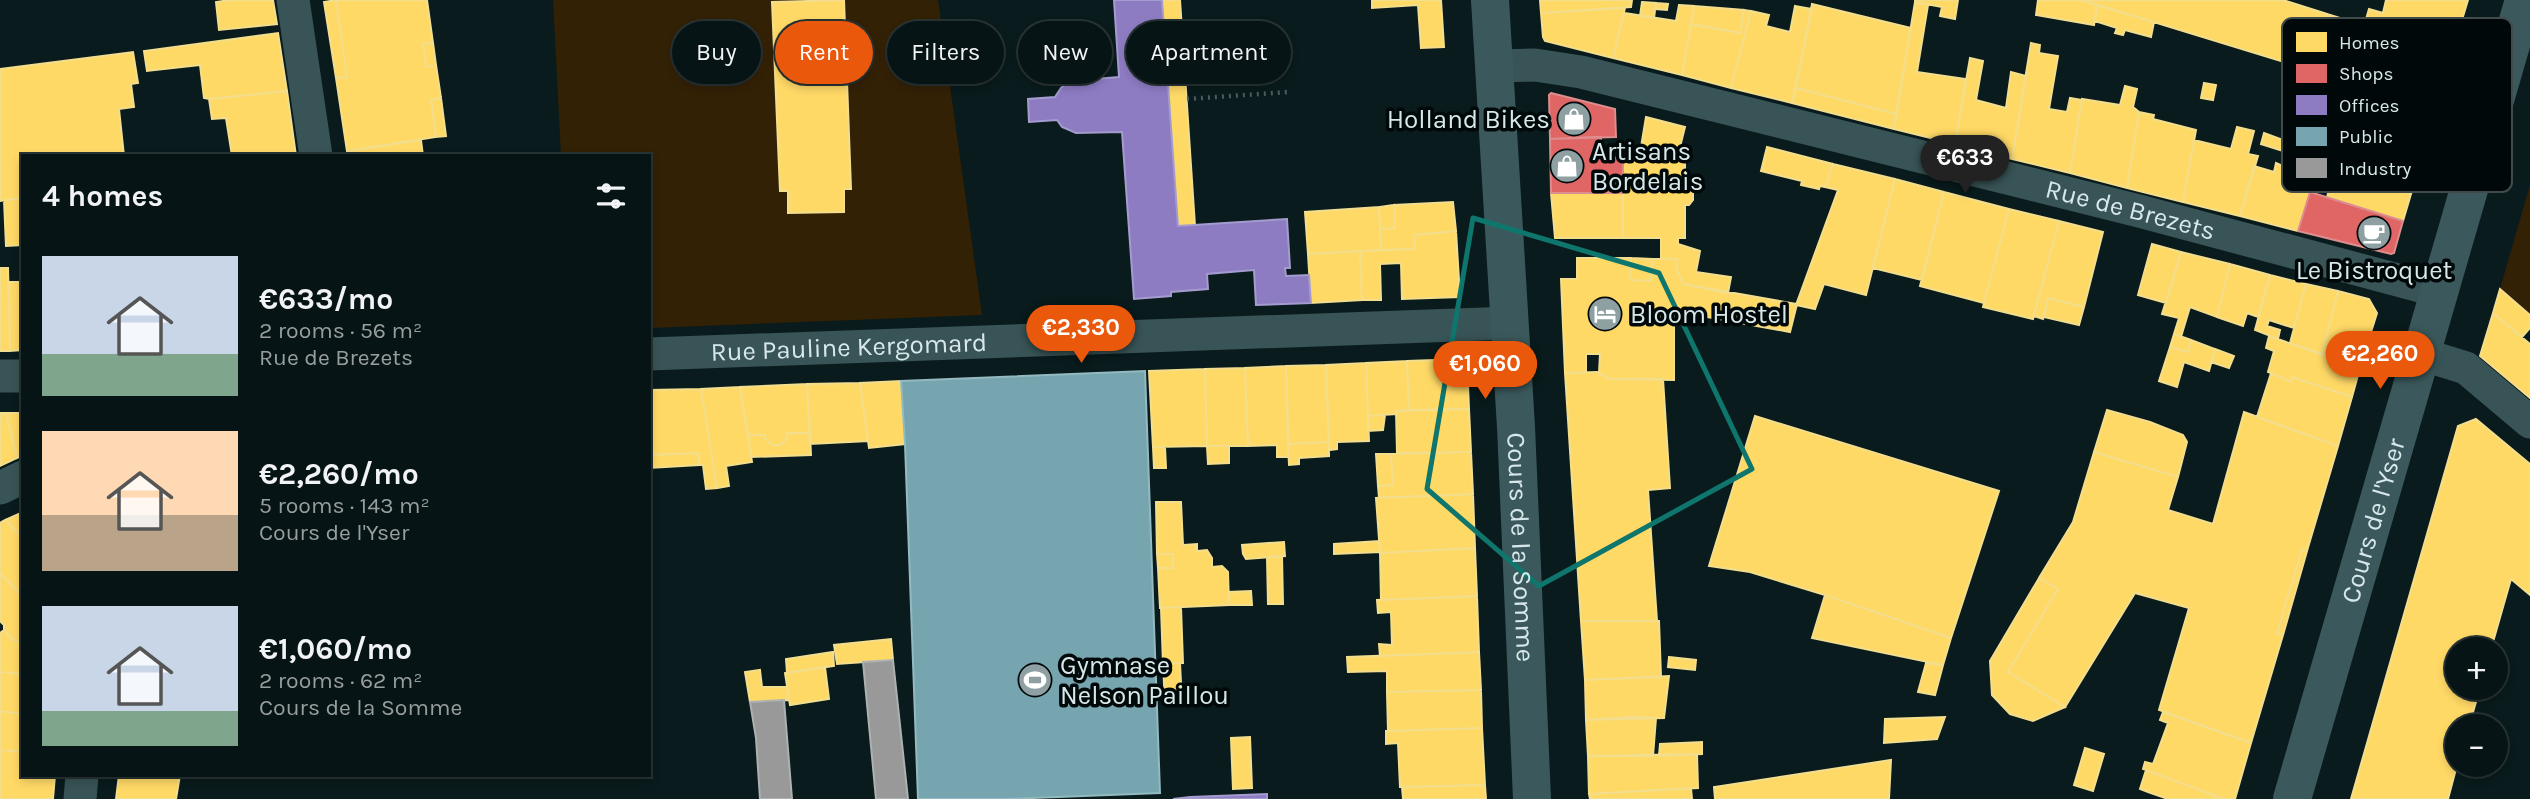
<!DOCTYPE html>
<meta charset="utf-8">
<style>
:root{--surface:#071415;--page:#101d1e;--text:#f1f3f6;--muted:#989ea0;--line:#283334;--accent:#ea580c}
body{margin:0;font-family:Karla,sans-serif;background:var(--page);color:var(--text);height:100vh;display:flex;flex-direction:column;font-size:26px;white-space:nowrap}
*{box-sizing:border-box;margin:0}
p{font-size:23px;color:var(--muted)}
.icon{flex:none;width:38px;height:38px;fill:none;stroke:currentColor;stroke-width:2;stroke-linecap:round;stroke-linejoin:round}
.map{position:relative;flex:1;overflow:hidden}
.details{position:absolute;left:21px;top:154px;width:630px;height:623px;display:flex;flex-direction:column;background:var(--surface);border-radius:0px;box-shadow:0 4px 10px #0003,0 0 0 2px var(--line)}
.details>*{flex:none}
.hud{position:absolute;left:672px;top:21px;width:665px;height:63px;display:flex;gap:14px}
.tools{position:absolute;left:2445px;top:637px;display:grid;gap:14px}
.tools a{display:grid;place-items:center;width:63px;height:63px;border-radius:50%;background:var(--surface);box-shadow:0 4px 10px #0003,0 0 0 2px var(--line);font-size:35px}
.price{position:absolute;translate:-50% -60px;padding:0 16px;border-radius:24px;background:var(--accent);color:#fff;font-size:23px;line-height:46px;filter:drop-shadow(0 2px 4px #0008)}
.price::after{content:'';position:absolute;left:50%;top:42px;width:21px;height:16px;margin-left:-10px;background:inherit;clip-path:polygon(0 0,100% 0,50% 100%)}
.price.on{background:#222;color:#fff}
ul{padding:0;list-style:none}
li{display:flex;align-items:center;gap:21px;height:175px;padding:0 21px}
li span{display:grid;place-items:center;flex:none;width:196px;height:140px;border-radius:0px;color:#555}
li>.icon{margin-inline-start:auto}
span .icon{width:84px;height:84px;fill:#fffc;stroke-width:1}
li b{font-size:30px}
h2{display:flex;justify-content:space-between;align-items:center;height:84px;padding:0 21px;font-size:30px}
.tag{padding:0 24px;border-radius:32px;background:var(--surface);box-shadow:0 4px 10px #0003,0 0 0 2px var(--line);font-size:24px;line-height:63px}
.tag.on{background:var(--accent);color:#fff}
.map>svg:first-child{display:block}
.green{fill:#332106}
.homes{fill:#ffd966;stroke:#f3de8e;stroke-width:2}
.shops{fill:#e06666;stroke:#dd8d8e;stroke-width:2}
.offices{fill:#8e7cc3;stroke:#a49ccf;stroke-width:2}
.public{fill:#76a5af;stroke:#93b9c1;stroke-width:2}
.industry{fill:#999;stroke:#acb1b1;stroke-width:2}
.lines{fill:none;stroke-linecap:round;stroke-linejoin:round}
.path{stroke:#495d5f;stroke-width:4.5;stroke-dasharray:2 5;stroke-linecap:butt}
.street{stroke:#395456;stroke-width:33}
.secondary{stroke:#3b595c;stroke-width:38}
.marked{fill:none;stroke:#0f766e;stroke-width:5;stroke-linejoin:round}
.labels{text-anchor:middle;stroke-width:7;stroke-linejoin:round;paint-order:stroke}
.poi-label{font-size:26px;fill:#d7e8ea;stroke:#010809;text-anchor:start}
.street-label{font-size:26px;fill:#d7e8ea;stroke:#010809}
.key{fill:#010809;stroke:#414b4c;stroke-width:2}
.key-label{font-size:19px;fill:#d7e8ea}
</style>
<div class="map">
<svg width="2530" height="799" viewBox="0 0 2530 799">
<rect width="100%" height="100%" fill="#091b1c"/>
<path class="green" d="M553,0h385l44,315 -333,13v-172h-88z
M2530,185v130l-30,-26z"/>
<path class="homes" d="M230,0h43l4,24 -58,6 -3,-28z
M336,0h91l6,43 -10,1 3,23 10,-2 5,33 -10,2 5,37 -89,14 -11,-73 11,-1z
M336,0l11,77 -11,1 -12,-76z
M844,0l7,189h-7v23l-56,1v-22h-8l-8,-189z
M1162,0h18l15,226h-17z
M1372,0h69l3,47 -23,1 -3,-43 -46,3z
M1540,0h92l-1,7 -90,6z
M1915,0h43l-3,19 -15,-3 2,-9 -27,-5z
M2038,0h44l15,5 -3,20 -58,-10z
M2082,0h201l44,14 -17,56z
M2386,0h82l-16,53 -88,-27 5,-17 14,4z
M1642,2l14,1 -2,15 -14,-2z
M1915,2l13,3 -11,67 49,7 -11,65 -61,-15z
M1656,3l12,1 -1,6 -12,-1z
M1812,4l99,24 -15,86 -100,-26z
M1679,5l15,1 -12,69 -69,-17 11,-45 52,8z
M2097,5l57,17 -3,15 -26,-7 -2,5 -8,-2 2,-5 -22,-7z
M1694,6l50,4 -4,23 -49,-9z
M1795,6l17,3 -20,94 -61,-15 20,-77 18,4 -3,11 24,6z
M1625,8l-12,50 -68,-17 -2,-4 -2,-24z
M1744,10l7,1 -20,77 -49,-13 9,-51 49,9z
M2327,14l29,9 -17,57 -29,-10z
M278,33l9,58 -78,8 -5,-1 -4,-33 -53,6 -3,-20z
M433,43l3,22 -10,2 -3,-23z
M2031,43l9,2 -1,8 19,3 -9,53 18,3 3,-14 12,2 -12,73 -58,-14z
M133,52l5,31 -7,1 3,23 -15,2 5,47h-101v42l-23,3v-132z
M1970,58l13,3 -7,39 30,8 5,-36 15,4 -14,83 -57,-15z
M2204,83l12,2 -3,15 -12,-2z
M2125,86l12,3 -4,18 6,5 -12,76 -57,-15 12,-74 38,6z
M1796,88l100,26 -2,15 -102,-26z
M287,91l9,65h-64l-6,-38 -14,1 -3,-20z
M441,98l5,38 -10,1 -5,-37z
M2139,112l15,3 -1,4 43,11 -13,72 -56,-14z
M1646,117l39,10 -5,20h-39z
M2237,127l17,4 -6,23 10,2 -18,60 -57,-14 11,-62 37,9z
M2264,133l22,8 -3,10 -22,-7z
M2328,135l92,29 -9,30 -92,-31z
M421,140l2,16h-75l-1,-5z
M1767,147l66,17 -8,23 -5,-1 -1,3 -18,-4 1,-4 -41,-10z
M1685,154v34h5l3,5v7l-4,5h-4v33h-7v6l22,7 -4,21 35,5 -3,16 -45,-9 -7,-16 1,-9h-16v-21h-38v-81z
M2276,163l11,5 -3,8 28,10 -14,45 -58,-15 14,-50 20,6z
M1833,164l62,15 -29,116 -42,-11 -9,25 -19,-4 42,-115 -13,-3z
M2335,169l76,25 -8,27 -76,-24z
M1895,179l49,13 -22,88 -49,-12z
M1944,192l65,17 -25,94 -64,-17z
M1551,193h72v45h-68z
M23,198v47l-17,1 -2,-46z
M1453,202l3,29 -42,4 1,14 -34,1 -1,-21 15,-1 -1,-23z
M1394,205l1,23 -15,1 -1,-22z
M1379,207l2,43 -73,4 -3,-42z
M2009,209l50,12 -26,98 -50,-12z
M2059,221l44,11 -19,75 -36,-9 -5,21 -9,-3z
M1456,231l4,66 -58,2 -1,-36 -21,1 1,36h-19l-2,-49 55,-2 -1,-14z
M2152,244l29,8 -15,51 -28,-8z
M1360,251l2,49 -51,3 -3,-49z
M2181,252l49,12 -13,53 -27,-10 -9,30 -7,-3 5,-16 -17,-4z
M1577,258h54l-1,22 21,1 1,-22h25l-1,9 7,16 114,20 -7,28 -116,-21v69l-64,-1 -11,-6 1,-19h-14v18l-21,1 -4,-94h16z
M1631,258l21,1 -1,22 -21,-1z
M2230,264l40,11 -12,42 -11,-4 -4,13 -26,-9z
M0,268h8l2,83h-10z
M2270,275l36,9 -12,44 -25,-8 -2,6 13,4 -2,9 -23,-9z
M9,282h14v68l-13,1z
M2306,284l32,7 -16,63 -32,-11z
M2500,289l30,26v13l-8,9 -29,-24z
M2338,291l31,8 8,14 -12,38 -27,-8 -4,16 -12,-5z
M2048,298l36,9 -5,18 -35,-8z
M2493,313l37,31v54l-50,-42z
M2174,334l17,6 -3,12 -18,-5z
M2269,336l91,32 -8,29 -60,-20 -1,5 -23,-10 6,-21 -8,-3z
M2191,340l24,9 -6,22 -25,-9 -7,25 -18,-6 11,-34 18,5z
M2215,349l19,7 -5,12 -18,-6z
M1465,359l2,2 2,48 -60,1 -2,-49z
M1407,361l2,49 -13,1v3l-28,2 -2,-53z
M1366,363l3,78 -32,1v7l-8,1 -3,-85z
M1326,365l3,77 -41,2 -2,-78z
M1286,366l3,91h-12v-12l-29,1 -3,-78z
M1245,368l3,78h-41l-2,-77z
M1205,369l2,77 -54,1 -4,-76z
M1597,372l13,7h53l7,109 -22,2 9,131h-76l-16,-248z
M2271,373l20,9 1,-5 60,20 -14,49 -81,-29z
M901,381l4,63 -36,4 -9,-65z
M860,383l8,58 -58,3 -3,-60z
M807,384l3,49h-23v5l-6,7h-9l-7,-7v-3h-17l-8,-48z
M740,387l12,75 -26,4 3,20 -12,2 -16,-99z
M701,389l16,99 -11,1 -3,-24h-4v-12l-50,2v-65z
M1469,409l2,43 -74,1 -1,-42z
M2107,410l43,12 33,13 4,7 -9,35 -84,-25z
M2244,412l94,34 -31,105 -5,-2 -25,84 6,2 -32,108 -92,-33 30,-102 -54,-15 -70,114 -57,-35 50,-83 -19,-11 34,-56 21,-70 84,25 -10,33 45,14z
M0,413h6l11,45 -17,8z
M6,413h17v42l-6,3z
M1385,415l-2,15 -15,1v-15z
M1755,416l244,75 -48,147 -126,-43 -75,-23 -41,-6z
M2476,419l54,45v131l-19,-16 -20,70h-34v39h23l-11,38h-12v39l-9,34h-97l107,-373z
M787,433h23l1,22 -60,2 -3,-22h17v3l7,7h9l6,-7z
M1329,442v14l-30,2v6l-10,1 -1,-21z
M1207,446h22v17l-21,1z
M1153,447h12l1,21h-12z
M1471,452l2,42 -94,4 -1,-12 15,-1 -2,-31z
M699,453v12l-50,3v-13z
M1376,454h15l2,31 -15,1z
M1473,494l2,54 -95,5 -4,-55z
M1156,502h25l2,43 14,-1v7l10,-1 5,8v9l10,-1 6,6 1,33 -69,3 -2,-40h15v-14h-16z
M23,512v26l-18,-18z
M5,520l18,18v59l-23,-24v-50z
M1379,541l1,11 -46,2v-10z
M1284,542l1,14 -39,3 -3,-5 -1,-9z
M1475,548l2,48 -96,4 -1,-47z
M2302,549l5,2 -24,84 -6,-2z
M1157,554h16v14h-15z
M1282,556l1,48h-15l-1,-47z
M0,573l23,24v44l-10,-1 -9,-10v-5l-4,-4z
M2039,578l19,11 -50,83 57,35 -32,14 -23,-7 -18,-19 -2,-34z
M1251,591l1,14h-23l-1,-13z
M1825,595l126,43 -8,27 -131,-27z
M1477,596l2,56 -99,4 -1,-12 13,1 -1,-33 -13,1 -1,-13z
M1181,607l2,56 -20,1 -2,-56z
M1581,621h78l2,56 -76,3z
M4,630l9,10 10,1v33l-23,-2v-39z
M891,639l2,21 -56,4 -3,-19z
M833,652l1,14 -47,7 -1,-14z
M1479,652l2,38 -94,2v-21l-39,1 -1,-15z
M1669,657l27,3 -1,10 -27,-3z
M1180,663l2,40h-17l-2,-39z
M1926,663l17,2 -8,30 -17,-3z
M825,667l4,32 -39,6 -5,-32z
M760,670l2,17h25l2,13 -39,2 -5,-30z
M0,672l23,2v40l-23,-3z
M1669,676l-5,42 -78,2 -1,-40z
M1481,690l1,38 -94,3 -1,-39z
M0,711l23,3v38l-23,-2z
M2163,712l88,31 -16,56h-11l-81,-30 2,-7 8,2 15,-41 -8,-3z
M1632,717l24,1 -3,38h-65l-2,-36z
M1945,717l-8,22 -53,4 1,-24z
M1482,728l3,57 -85,2 -2,-44 -12,1v-13z
M1250,737l2,51 -19,1 -2,-51z
M1702,742v12l-43,2 1,-12z
M2085,748l19,6 -11,37 -19,-6z
M0,750l23,2v23h32l-2,24h-53z
M1697,754l1,34 -109,6 -1,-38z
M1891,760l-2,39h-174l-1,-12z
M2146,770l5,2 73,27h-56l-20,-7 -8,-3z
M119,775h61l-4,24h-60z
M1485,785l1,14h-83l-1,-12z
M1691,788l1,11h-102l-1,-5z"/>
<path class="shops" d="M1551,93l64,16 1,28 -66,2 -1,-44z
M1592,137h9v21l22,-1v36h-72l-1,-54z
M2310,192l93,29 -9,32 -3,1 -93,-23z"/>
<path class="offices" d="M1114,0h48l16,226 109,-7 3,49h-5l1,8 23,-1 2,28 -55,2 -2,-35 -47,4 1,15 -37,3v4l-37,3 -12,-167 -46,1 -14,-6 -5,-7 -28,2 -1,-23 27,-2 6,-9 9,-7 49,-4z
M1267,794v5h-94l17,-2z"/>
<path class="public" d="M1145,371l15,422 -153,6h-89l-13,-355 -4,-63z"/>
<path class="industry" d="M893,660l15,139h-32l-13,-137z
M784,700l8,99h-32l-4,-61 -6,-36z"/>
<g class="lines">
<path class="path" d="M1187,99l101,-7"/>
<g class="street">
<path d="M293,0l23,156"/>
<path id="s1" d="M1494,66l41,-1 46,7 558,139 300,80"/>
<path id="s2" d="M649,354l862,-31"/>
<path d="M2421,354l45,14 64,54"/>
<path d="M0,376h23"/>
<path d="M0,488l23,-11"/>
<path d="M80,799l2,-24"/>
</g>
<g class="secondary">
<path id="s3" d="M1490,0l26,427 16,372"/>
<path id="s4" d="M2292,799l232,-799"/>
</g>
</g>
<path class="marked" d="M1473,218l186,55 93,196 -213,117 -112,-97z"/>
<defs>
<g id="shop-disc" transform="scale(1.75)"><circle r="9.5" fill="#8fa0a2" stroke="#010809"/><path d="M-5-2.5h2.3a2.7 3.5 0 0 1 5.4 0H5L5.5 6h-11ZM-1.5-2.5h3a1.5 2.3 0 0 0-3 0Z" fill="#fff"/></g>
<g id="cafe-disc" transform="scale(1.75)"><circle r="9.5" fill="#8fa0a2" stroke="#010809"/><path d="M-5.5-4.5H6V0H3Q3 3.5 0 3.5H-2.5Q-5.5 3.5-5.5 0ZM3-3.2v2h1.7v-2ZM-6 4.5H4V6H-6Z" fill="#fff"/></g>
<g id="hotel-disc" transform="scale(1.75)"><circle r="9.5" fill="#8fa0a2" stroke="#010809"/><path d="M-6-4.5h1.5V1H6V5H4.5V3h-9V5H-6ZM-4 0a1.8 1.8 0 1 1 3.6 0ZM.5 0V-2.5h3Q6-2.5 6 0Z" fill="#fff"/></g>
<g id="stadium-disc" transform="scale(1.75)"><circle r="9.5" fill="#8fa0a2" stroke="#010809"/><path d="M0-5a6.5 5 0 1 0 0 10a6.5 5 0 1 0 0-10ZM-3.5-1.8h7v3.6h-7Z" fill="#fff"/></g>
</defs>
<g fill-rule="evenodd">
<use href="#shop-disc" x="1574" y="119"/>
<use href="#shop-disc" x="1567" y="166"/>
<use href="#cafe-disc" x="2374" y="233"/>
<use href="#hotel-disc" x="1605" y="314"/>
<use href="#stadium-disc" x="1035" y="680"/>
</g>
<g class="labels">
<g class="poi-label">
<text x="1550" y="128" text-anchor="end">Holland Bikes</text>
<text x="1592" y="160">Artisans<tspan x="1592" dy="30">Bordelais</tspan></text>
<text x="2374" y="279" text-anchor="middle">Le Bistroquet</text>
<text x="1630" y="323">Bloom Hostel</text>
<text x="1060" y="674">Gymnase<tspan x="1060" dy="30">Nelson Paillou</tspan></text>
</g>
<g class="street-label">
<text dy="9" stroke="none"><textPath href="#s1" startOffset="654">Rue de Brezets</textPath></text>
<text dy="9" stroke="none"><textPath href="#s2" startOffset="200">Rue Pauline Kergomard</textPath></text>
<text dy="9" stroke="none"><textPath href="#s4" startOffset="290">Cours de l'Yser</textPath></text>
<text dy="9" stroke="none"><textPath href="#s3" startOffset="548">Cours de la Somme</textPath></text>
</g>
</g>
<rect x="2282" y="18" width="230" height="174" rx="10" class="key"/>
<rect x="2296" y="32" width="31" height="20" fill="#ffd966"/>
<rect x="2296" y="64" width="31" height="19" fill="#e06666"/>
<rect x="2296" y="95" width="31" height="20" fill="#8e7cc3"/>
<rect x="2296" y="127" width="31" height="19" fill="#76a5af"/>
<rect x="2296" y="158" width="31" height="20" fill="#999"/>
<g class="key-label">
<text x="2339" y="49">Homes</text>
<text x="2339" y="80">Shops</text>
<text x="2339" y="112">Offices</text>
<text x="2339" y="143">Public</text>
<text x="2339" y="175">Industry</text>
</g>
</svg>
<div class="tools">
<a>+</a>
<a>−</a>
</div>
<b class="price on" style="left:1965px;top:195px">€633</b>
<b class="price" style="left:1081px;top:365px">€2,330</b>
<b class="price" style="left:2380px;top:391px">€2,260</b>
<b class="price" style="left:1485px;top:401px">€1,060</b>
<div class="hud">
<a class="tag">Buy</a>
<a class="tag on">Rent</a>
<a class="tag">Filters</a>
<a class="tag">New</a>
<a class="tag">Apartment</a>
</div>
<section class="details">
<h2>4 homes<svg class="icon" aria-label="filters" viewBox="0 0 24 24"><path d="M4 7h16M4 17h16"/><circle cx="9" cy="7" r="2"/><circle cx="15" cy="17" r="2"/></svg></h2>
<ul>
<li><span style="background:linear-gradient(#c9d6e8 70%,#7fa58c 0)"><svg class="icon" aria-label="home" viewBox="0 0 24 24"><path d="M3 11l9-7 9 7M6 9v11h12V9"/></svg></span><div><b>€633/mo</b><p>2 rooms · 56 m²</p><p>Rue de Brezets</p></div></li>
<li><span style="background:linear-gradient(#ffd9b3 60%,#b9a48a 0)"><svg class="icon" aria-label="home" viewBox="0 0 24 24"><path d="M3 11l9-7 9 7M6 9v11h12V9"/></svg></span><div><b>€2,260/mo</b><p>5 rooms · 143 m²</p><p>Cours de l'Yser</p></div></li>
<li><span style="background:linear-gradient(#c9d6e8 75%,#7fa58c 0)"><svg class="icon" aria-label="home" viewBox="0 0 24 24"><path d="M3 11l9-7 9 7M6 9v11h12V9"/></svg></span><div><b>€1,060/mo</b><p>2 rooms · 62 m²</p><p>Cours de la Somme</p></div></li>
</ul>
</section>
</div>
